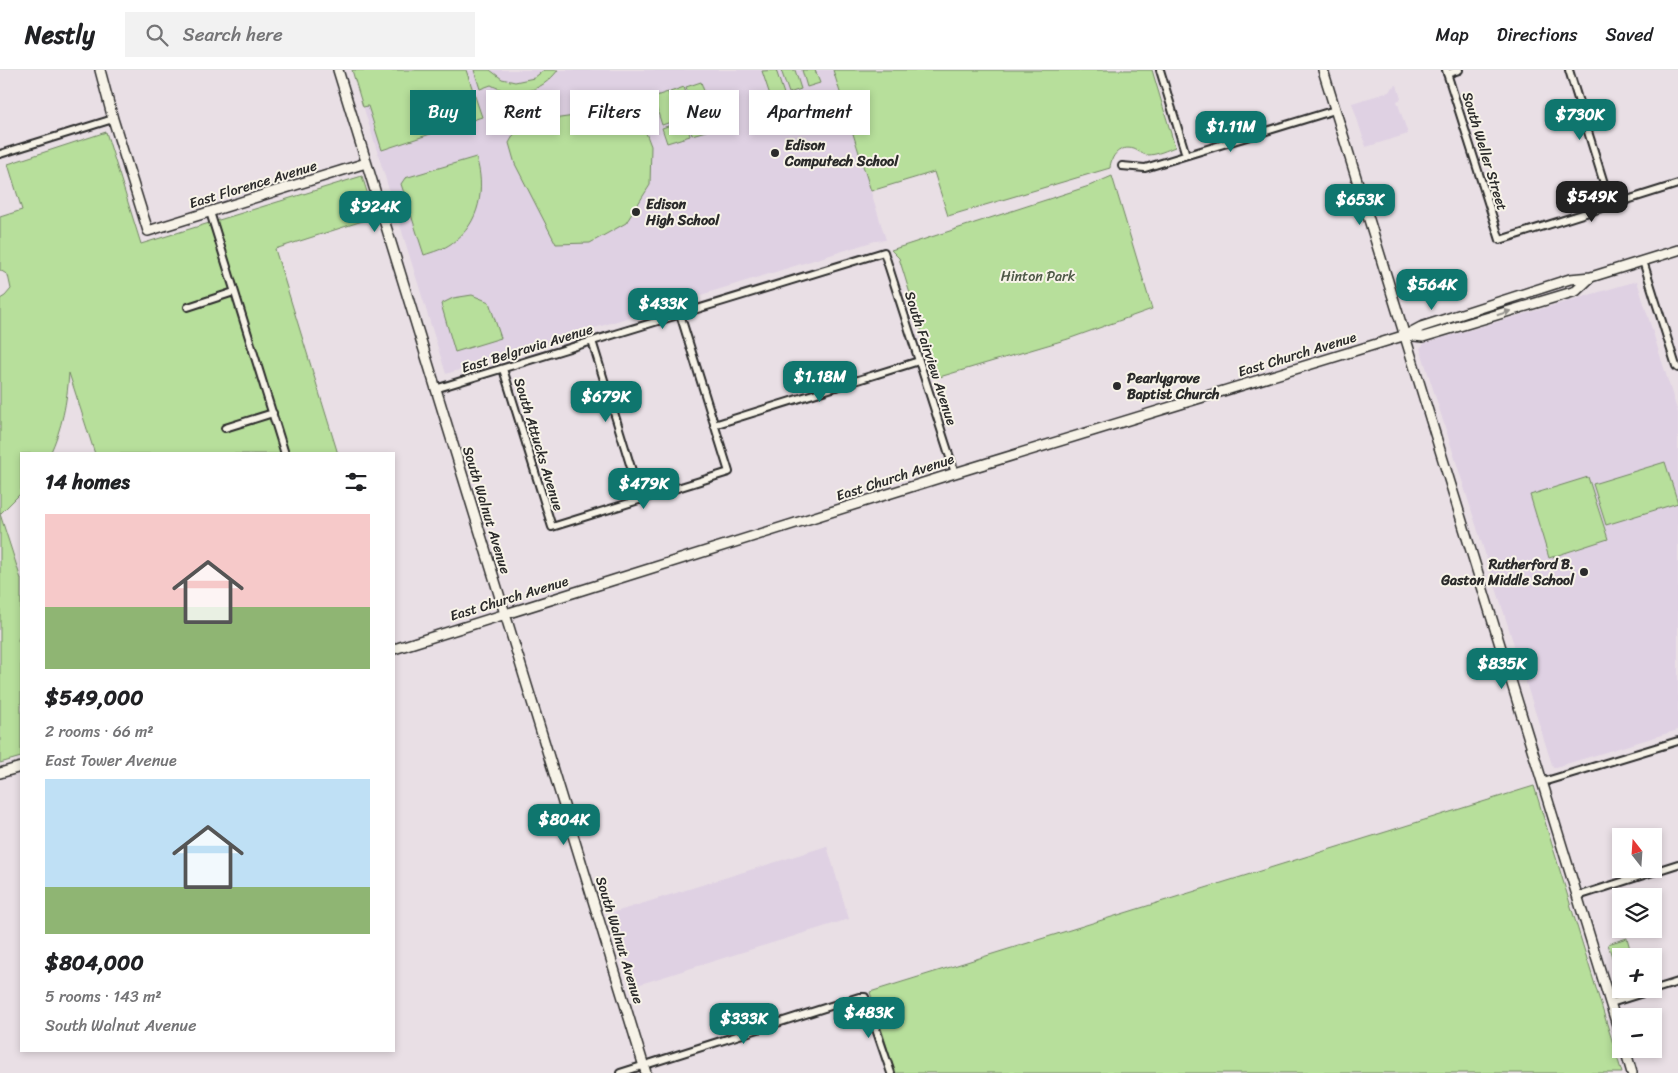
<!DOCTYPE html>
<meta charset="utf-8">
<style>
:root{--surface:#fff;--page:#f2f2f2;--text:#202124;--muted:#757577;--line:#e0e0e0;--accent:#0f766e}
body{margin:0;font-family:Sriracha,sans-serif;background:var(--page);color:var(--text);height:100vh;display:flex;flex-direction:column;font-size:19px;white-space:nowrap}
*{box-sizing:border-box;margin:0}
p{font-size:16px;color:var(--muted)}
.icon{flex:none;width:28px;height:28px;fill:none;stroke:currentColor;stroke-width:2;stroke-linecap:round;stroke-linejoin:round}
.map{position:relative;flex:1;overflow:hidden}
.details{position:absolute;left:20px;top:382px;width:375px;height:600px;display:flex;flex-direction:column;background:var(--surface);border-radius:0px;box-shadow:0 2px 8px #0003}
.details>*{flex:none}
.top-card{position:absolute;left:410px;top:20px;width:475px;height:45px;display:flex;gap:10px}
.needle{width:32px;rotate:343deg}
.fabs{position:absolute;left:1612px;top:758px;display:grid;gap:10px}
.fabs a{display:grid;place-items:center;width:50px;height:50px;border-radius:0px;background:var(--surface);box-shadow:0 2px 8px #0003;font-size:25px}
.price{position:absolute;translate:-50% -42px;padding:0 11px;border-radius:10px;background:var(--accent);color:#fff;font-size:16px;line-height:32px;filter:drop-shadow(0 1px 2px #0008)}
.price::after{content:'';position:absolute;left:50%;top:30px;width:15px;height:11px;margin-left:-8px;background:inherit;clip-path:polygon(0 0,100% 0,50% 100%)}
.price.active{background:#222;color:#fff}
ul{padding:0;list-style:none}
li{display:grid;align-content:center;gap:10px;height:265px;padding:0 25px}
li span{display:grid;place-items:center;height:155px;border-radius:0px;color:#555}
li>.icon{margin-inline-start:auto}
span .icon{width:90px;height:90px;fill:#fffc;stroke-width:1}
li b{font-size:21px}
h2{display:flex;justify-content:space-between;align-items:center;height:60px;padding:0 25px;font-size:21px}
.tag{padding:0 18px;border-radius:0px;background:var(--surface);box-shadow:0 2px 8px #0003;font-size:18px;line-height:45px}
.tag.active{background:var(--accent);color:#fff}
header{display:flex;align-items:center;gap:30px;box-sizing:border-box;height:70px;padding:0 25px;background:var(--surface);border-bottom:1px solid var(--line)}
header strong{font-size:24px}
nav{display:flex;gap:28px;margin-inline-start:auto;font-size:18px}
.search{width:350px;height:45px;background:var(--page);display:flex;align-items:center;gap:12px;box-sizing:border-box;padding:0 18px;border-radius:0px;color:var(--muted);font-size:19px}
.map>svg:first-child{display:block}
.built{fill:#dfd1e3}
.green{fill:#b7df9b;stroke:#718563}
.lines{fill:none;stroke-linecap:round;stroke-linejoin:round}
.street-casing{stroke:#2b2b2b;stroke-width:10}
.secondary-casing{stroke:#2b2b2b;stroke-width:12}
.street{stroke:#f7f3e8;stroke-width:6}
.secondary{stroke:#f7f3e8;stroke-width:9}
.oneway{fill:#918f8a}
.poi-dot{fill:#2b2b2b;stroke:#f7f3e8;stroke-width:2}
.labels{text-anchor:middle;stroke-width:4;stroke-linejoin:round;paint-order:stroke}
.poi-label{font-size:14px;font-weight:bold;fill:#2b2b2b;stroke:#f7f3e8;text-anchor:start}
.street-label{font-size:14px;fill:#2b2b2b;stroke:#f7f3e8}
.park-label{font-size:14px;fill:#4e5847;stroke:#f7f3e8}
</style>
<header>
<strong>Nestly</strong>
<div class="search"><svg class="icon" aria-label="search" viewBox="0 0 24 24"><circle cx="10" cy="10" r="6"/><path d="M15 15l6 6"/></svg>Search here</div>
<nav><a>Map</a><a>Directions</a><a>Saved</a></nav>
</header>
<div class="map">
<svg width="1678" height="1003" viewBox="0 0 1678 1003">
<rect width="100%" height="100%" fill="#e9dfe5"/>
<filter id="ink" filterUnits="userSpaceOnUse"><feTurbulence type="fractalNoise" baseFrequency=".02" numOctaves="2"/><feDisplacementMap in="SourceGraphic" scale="10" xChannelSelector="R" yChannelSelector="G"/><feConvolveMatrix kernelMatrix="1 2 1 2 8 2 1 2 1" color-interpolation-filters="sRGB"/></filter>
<g filter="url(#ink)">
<path class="built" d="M352,0h481l53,170 -11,1 -429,133z
M1397,15l4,14 -4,2 11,33 -42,13 -14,-44 37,-11 3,-5z
M1637,211l41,132v317l-125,38 -133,-420 5,-5z
M827,776l22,73 -215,67 -22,-73z"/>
<path class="green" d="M352,0h114l16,47 -100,33 -14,-44 -5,1z
M474,0h16l12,9 13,3 19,-4 10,-8h14c-17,23 -43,28 -67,15l-11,4z
M776,0l8,24 -13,4 -9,-27z
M781,0h14l6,19 -12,4z
M802,0h13l5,13 -13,4z
M833,0h319l23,77c-8,3 -18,8 -27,8 -5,0 -9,-4 -14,-6 -14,-4 -23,6 -24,19l-162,48 -14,-44 -63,19z
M701,12l9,28 -15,4 -9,-27z
M684,17l9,28 -14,4 -9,-27z
M668,22l9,28 -15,5 -9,-28z
M624,39l16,8 11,29 -1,39 -24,38 -36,20 -34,1 -41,-80 -6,-21 9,-16 21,-6z
M711,43l5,15 -24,7 -5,-15z
M686,50l4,16 -23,7 -5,-15z
M106,62l35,112 221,-68 13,41 -100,32 63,205h-243l-26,-81c-2,29 -7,55 -19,81h-29v39l-21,21 21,65v54l-3,7 3,7v110l-21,6v-464l5,-3 6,-7 -3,-14 -8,-5v-53l22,-7 -14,-46z
M476,87c10,31 4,67 -24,86 -8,6 -19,9 -28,12l-23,-71 4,-6z
M1112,106l40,133 -84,30 -132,39 -37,-120 -8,-8 198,-64z
M472,225l17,7 12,36 -46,14 -14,-48 12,-6z
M1665,392l13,41 -72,22 -13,-41z
M1588,407l20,62 -59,19 -19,-63z
M1534,716l88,287h-727l-25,-81z
M1627,868l5,18h-11v30l-13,-42z"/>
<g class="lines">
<g class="street-casing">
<path id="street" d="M1160,0l26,85
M1446,0l54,170 178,-56
M1569,0l42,136
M1447,4l12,-4
M0,84l113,-35
M1122,96l23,2 190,-58
M210,142l75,242
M1643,191l33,105 2,2
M188,237l46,-15
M592,271l49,159
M503,299l49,158 177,-55 -49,-158
M435,319l449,-137 71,221
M714,355l205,-64
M225,358l48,-15
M1543,712l135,-41
M1578,826l100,-32
M1611,933l67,-21
M620,1003l239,-76h6l26,76"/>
</g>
<g class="secondary-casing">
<path id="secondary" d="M100,0l13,49 35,112 218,-68
M338,0l308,1003
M1323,0l298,968
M1406,265l17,2 153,-46 15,-14
M394,579l561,-176 451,-138 15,-8 149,-48 21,-2 87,-27
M0,703l21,-6
M1625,979l7,24"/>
</g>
<use href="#street" class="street"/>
<use href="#secondary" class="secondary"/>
</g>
<defs><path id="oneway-solid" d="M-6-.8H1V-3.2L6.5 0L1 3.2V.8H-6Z" transform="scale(1.25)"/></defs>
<use class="oneway" href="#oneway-solid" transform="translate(1504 243) rotate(-17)"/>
</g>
<g class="poi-dot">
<circle cx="775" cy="83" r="5"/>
<circle cx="636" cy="142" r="5"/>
<circle cx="1117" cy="316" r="5"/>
<circle cx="1584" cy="502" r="5"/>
</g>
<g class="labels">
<g class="poi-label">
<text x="785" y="80">Edison<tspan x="785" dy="16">Computech School</tspan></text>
<text x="646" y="139">Edison<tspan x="646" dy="16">High School</tspan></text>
<text x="1127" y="313">Pearlygrove<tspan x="1127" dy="16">Baptist Church</tspan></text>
<text x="1574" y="499" text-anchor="end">Rutherford B.<tspan x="1574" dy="16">Gaston Middle School</tspan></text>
</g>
<g class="street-label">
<text transform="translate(1485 81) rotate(73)" y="5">South Weller Street</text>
<text transform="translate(253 114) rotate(-17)" y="5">East Florence Avenue</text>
<text transform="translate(527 278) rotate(-17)" y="5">East Belgravia Avenue</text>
<text transform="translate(1297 284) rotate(-17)" y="5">East Church Avenue</text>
<text transform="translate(931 288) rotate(72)" y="5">South Fairview Avenue</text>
<text transform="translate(539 374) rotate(73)" y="5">South Attucks Avenue</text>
<text transform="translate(895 407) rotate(-18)" y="5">East Church Avenue</text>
<text transform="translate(487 440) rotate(73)" y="5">South Walnut Avenue</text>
<text transform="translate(509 528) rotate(-17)" y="5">East Church Avenue</text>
<text transform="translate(620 870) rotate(73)" y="5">South Walnut Avenue</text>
</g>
<g class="park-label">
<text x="1038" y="211">Hinton Park</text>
</g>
</g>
</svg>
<div class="fabs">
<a><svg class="needle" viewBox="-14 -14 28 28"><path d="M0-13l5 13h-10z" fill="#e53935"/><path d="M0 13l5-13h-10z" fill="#757577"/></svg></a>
<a><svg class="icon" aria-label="layers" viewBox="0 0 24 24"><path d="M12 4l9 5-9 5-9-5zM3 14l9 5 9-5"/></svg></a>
<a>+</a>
<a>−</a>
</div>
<b class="price" style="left:1580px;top:71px">$730K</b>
<b class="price" style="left:1231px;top:83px">$1.11M</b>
<b class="price active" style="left:1592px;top:153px">$549K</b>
<b class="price" style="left:1360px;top:156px">$653K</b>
<b class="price" style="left:375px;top:163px">$924K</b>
<b class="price" style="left:1432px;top:241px">$564K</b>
<b class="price" style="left:663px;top:260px">$433K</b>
<b class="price" style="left:820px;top:333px">$1.18M</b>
<b class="price" style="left:606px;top:353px">$679K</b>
<b class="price" style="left:644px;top:440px">$479K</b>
<b class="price" style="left:1502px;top:620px">$835K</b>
<b class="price" style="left:564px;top:776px">$804K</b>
<b class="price" style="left:869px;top:969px">$483K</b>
<b class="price" style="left:744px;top:975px">$333K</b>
<div class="top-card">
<a class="tag active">Buy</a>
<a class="tag">Rent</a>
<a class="tag">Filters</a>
<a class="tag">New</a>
<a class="tag">Apartment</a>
</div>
<section class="details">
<h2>14 homes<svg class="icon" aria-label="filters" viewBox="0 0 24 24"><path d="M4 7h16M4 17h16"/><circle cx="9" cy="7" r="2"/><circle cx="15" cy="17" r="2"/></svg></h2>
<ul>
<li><span style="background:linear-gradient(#f6c9c9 60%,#8fb573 0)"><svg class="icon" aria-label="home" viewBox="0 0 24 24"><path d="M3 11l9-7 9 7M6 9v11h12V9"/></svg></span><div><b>$549,000</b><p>2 rooms · 66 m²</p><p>East Tower Avenue</p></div></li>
<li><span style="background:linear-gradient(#bfe0f5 70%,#8fb573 0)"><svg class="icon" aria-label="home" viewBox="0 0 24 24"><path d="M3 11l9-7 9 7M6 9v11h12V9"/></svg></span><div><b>$804,000</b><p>5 rooms · 143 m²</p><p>South Walnut Avenue</p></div></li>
</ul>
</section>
</div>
